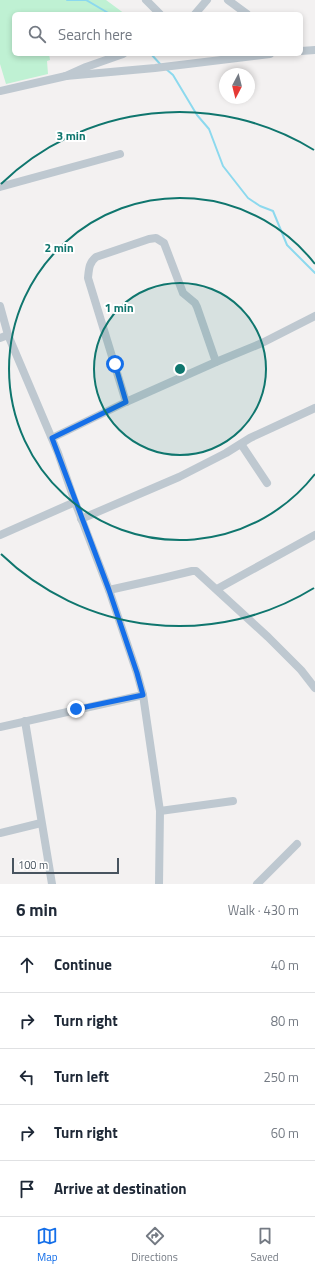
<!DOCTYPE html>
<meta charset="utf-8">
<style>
:root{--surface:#fff;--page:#f6f6f7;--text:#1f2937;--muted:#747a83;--line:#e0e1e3;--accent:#156fe9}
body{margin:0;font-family:"Titillium Web",sans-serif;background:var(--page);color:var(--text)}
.compass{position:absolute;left:219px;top:68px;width:36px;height:36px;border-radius:50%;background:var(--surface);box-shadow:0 2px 6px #0003;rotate:187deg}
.scale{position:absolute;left:12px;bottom:10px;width:107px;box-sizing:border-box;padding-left:4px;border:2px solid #48545f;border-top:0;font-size:11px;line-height:14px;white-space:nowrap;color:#48545f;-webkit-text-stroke:3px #fff;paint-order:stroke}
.stop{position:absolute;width:12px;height:12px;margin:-9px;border:3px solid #156fe9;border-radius:50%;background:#fff}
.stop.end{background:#156fe9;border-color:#fff;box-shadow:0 1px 4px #0008}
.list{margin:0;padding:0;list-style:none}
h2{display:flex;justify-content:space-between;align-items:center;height:52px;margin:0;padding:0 16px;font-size:17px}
h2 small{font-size:13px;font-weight:400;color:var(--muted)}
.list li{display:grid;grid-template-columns:26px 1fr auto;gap:12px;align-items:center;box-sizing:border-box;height:56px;padding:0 16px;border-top:1px solid var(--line)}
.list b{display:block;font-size:15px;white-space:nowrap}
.list em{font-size:13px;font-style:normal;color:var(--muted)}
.icon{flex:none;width:22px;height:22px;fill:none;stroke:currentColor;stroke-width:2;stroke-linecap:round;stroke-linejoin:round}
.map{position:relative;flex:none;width:315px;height:884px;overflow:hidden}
.search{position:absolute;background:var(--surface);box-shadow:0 2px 6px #0003;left:12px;right:12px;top:12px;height:44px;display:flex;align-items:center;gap:10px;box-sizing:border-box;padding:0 14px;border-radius:6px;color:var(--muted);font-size:15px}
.sheet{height:332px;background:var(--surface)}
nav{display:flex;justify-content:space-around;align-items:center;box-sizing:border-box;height:56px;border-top:1px solid var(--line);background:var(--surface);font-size:11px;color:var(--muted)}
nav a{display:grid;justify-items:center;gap:2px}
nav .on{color:var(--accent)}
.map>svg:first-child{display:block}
</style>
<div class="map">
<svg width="315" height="884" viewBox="0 0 315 884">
<rect width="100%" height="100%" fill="#f3f1f1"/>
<polygon fill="#bff1d3" points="0,0 106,0 125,14 14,14 14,54 49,54 50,60 47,61 48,74 6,84 0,64"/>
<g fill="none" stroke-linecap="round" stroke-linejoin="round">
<g stroke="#8cd9ee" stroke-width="2">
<polyline points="67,0 86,0 110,14"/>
<polyline points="151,54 161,65"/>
<polyline points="166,69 173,75 197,115 209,129 223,166 248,198 260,206 273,211 287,245 315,273"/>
</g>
<g stroke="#bec8d0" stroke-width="8">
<polyline points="146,0 160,14"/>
<polyline points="228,0 247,14"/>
<polyline points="195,14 207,0"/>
<polyline points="301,51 315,50"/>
<polyline points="66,76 155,68 270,54"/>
<polyline points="0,91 66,76 86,67 123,54"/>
<polyline points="0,187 120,154"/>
<polyline points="0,306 8,335 58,453 75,502 109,590 137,673 143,695 160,811 159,884"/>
<polyline points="0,338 8,335"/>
<path d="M126,402L88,278C89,268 89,263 96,257L149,239L156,238L164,243L183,293L195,303L197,307L216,362"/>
<polyline points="52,438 126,402 216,362 262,343 315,316"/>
<polyline points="241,444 267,483"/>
<polyline points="81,519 179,477 226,453 250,438 315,408"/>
<polyline points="0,535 75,502"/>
<polyline points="217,589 315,535"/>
<polyline points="109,590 163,578 192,571 196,571 268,637 301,670 315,688"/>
<polyline points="25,721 52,884"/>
<polyline points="0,727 143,695"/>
<polyline points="160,811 233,801"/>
<polyline points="0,833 41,823"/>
<polyline points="257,884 297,844"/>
</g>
</g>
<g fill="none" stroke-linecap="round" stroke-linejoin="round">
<polyline stroke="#156fe9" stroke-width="5" points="76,709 143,695 137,673 109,590 52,438 126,402 115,364"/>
</g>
<circle cx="180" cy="369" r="86" fill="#0f766e" fill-opacity=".12"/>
<g fill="none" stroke="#0f766e" stroke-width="2">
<circle cx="180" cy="369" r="86"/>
<path d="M315 474A171 171 0 1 1 315 264"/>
<path d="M314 588A257 257 0 0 1 1 554M1 184A257 257 0 0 1 314 150"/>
</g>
<circle cx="180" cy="369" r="6" fill="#0f766e" stroke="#fff" stroke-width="2"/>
<g font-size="12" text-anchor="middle" font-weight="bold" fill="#0f766e" stroke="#fff" stroke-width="4" stroke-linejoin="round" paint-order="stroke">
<text x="71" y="140">3 min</text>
<text x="59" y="252">2 min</text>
<text x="119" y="312">1 min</text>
</g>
</svg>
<svg class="compass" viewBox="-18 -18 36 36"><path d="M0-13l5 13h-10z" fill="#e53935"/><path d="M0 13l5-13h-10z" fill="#747a83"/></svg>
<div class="scale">100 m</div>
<div class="stop" style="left:115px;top:364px"></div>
<div class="stop end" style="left:76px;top:709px"></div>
<div class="search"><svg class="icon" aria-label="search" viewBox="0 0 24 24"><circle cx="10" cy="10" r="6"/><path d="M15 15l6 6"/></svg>Search here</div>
</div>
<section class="sheet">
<h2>6 min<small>Walk · 430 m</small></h2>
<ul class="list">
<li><svg class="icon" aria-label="ahead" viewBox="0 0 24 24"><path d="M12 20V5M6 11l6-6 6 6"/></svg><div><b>Continue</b></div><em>40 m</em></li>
<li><svg class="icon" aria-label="right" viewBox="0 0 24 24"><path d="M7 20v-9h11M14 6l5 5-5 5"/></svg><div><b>Turn right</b></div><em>80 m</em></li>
<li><svg class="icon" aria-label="left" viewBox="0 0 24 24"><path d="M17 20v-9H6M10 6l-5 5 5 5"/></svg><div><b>Turn left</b></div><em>250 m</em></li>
<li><svg class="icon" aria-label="right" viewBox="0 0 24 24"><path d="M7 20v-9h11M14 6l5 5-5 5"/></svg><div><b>Turn right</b></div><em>60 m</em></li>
<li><svg class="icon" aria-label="arrive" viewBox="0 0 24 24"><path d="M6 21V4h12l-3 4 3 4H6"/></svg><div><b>Arrive at destination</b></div></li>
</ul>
</section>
<nav>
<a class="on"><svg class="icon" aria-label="map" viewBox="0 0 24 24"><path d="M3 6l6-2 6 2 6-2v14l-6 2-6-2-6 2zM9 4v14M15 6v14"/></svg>Map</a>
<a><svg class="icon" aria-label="directions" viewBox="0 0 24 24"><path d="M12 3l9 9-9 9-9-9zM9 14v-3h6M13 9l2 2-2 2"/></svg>Directions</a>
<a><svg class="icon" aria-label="saved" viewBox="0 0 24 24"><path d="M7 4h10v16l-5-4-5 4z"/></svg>Saved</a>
</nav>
